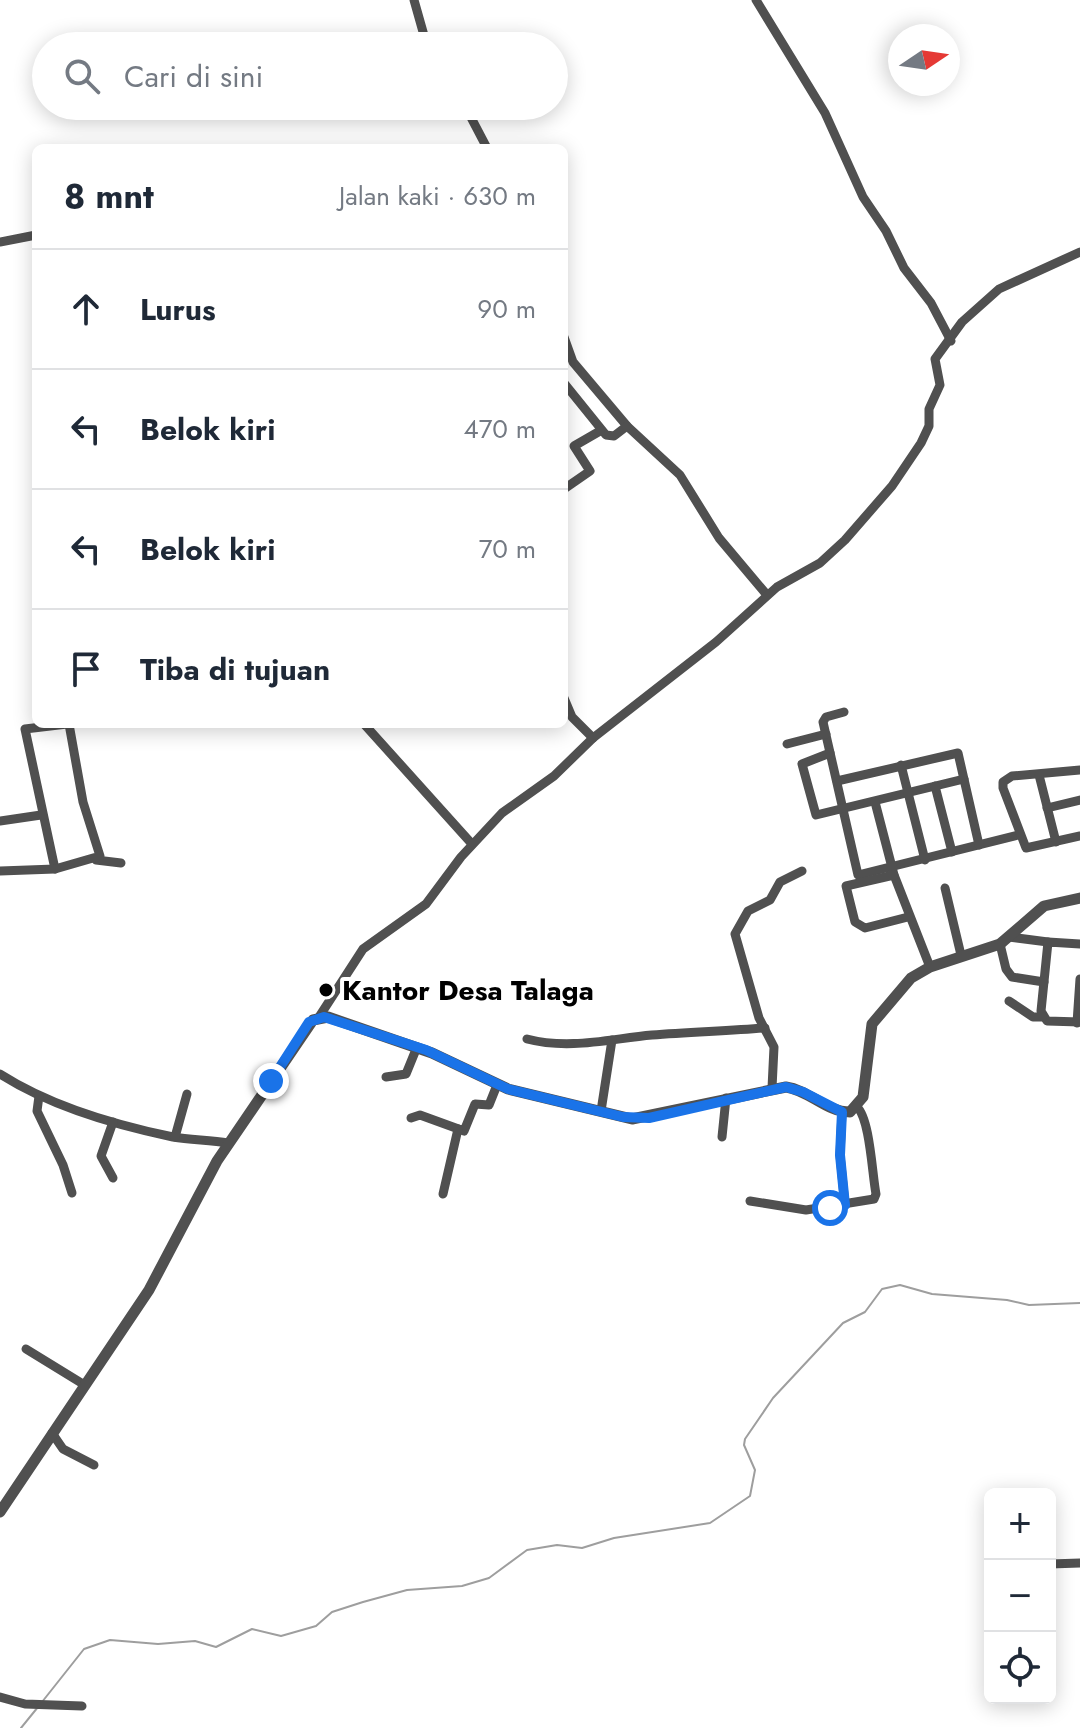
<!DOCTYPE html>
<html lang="id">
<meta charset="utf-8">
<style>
:root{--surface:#fff;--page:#f2f2f3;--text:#1f2937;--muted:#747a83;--line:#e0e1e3}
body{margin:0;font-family:Jost,sans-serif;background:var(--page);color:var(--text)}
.controls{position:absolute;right:24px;bottom:24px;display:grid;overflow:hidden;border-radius:12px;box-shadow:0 4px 20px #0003}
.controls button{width:72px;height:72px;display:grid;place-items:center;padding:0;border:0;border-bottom:2px solid var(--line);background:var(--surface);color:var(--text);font:40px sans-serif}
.compass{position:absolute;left:888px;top:24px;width:72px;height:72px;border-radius:50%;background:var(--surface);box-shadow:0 4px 20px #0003;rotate:77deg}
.stop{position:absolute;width:24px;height:24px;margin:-18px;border:6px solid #1a73e8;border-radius:50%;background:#fff}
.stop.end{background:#1a73e8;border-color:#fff;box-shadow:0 2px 8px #0008}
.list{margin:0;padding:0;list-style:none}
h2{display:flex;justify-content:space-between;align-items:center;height:104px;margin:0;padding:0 32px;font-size:34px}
h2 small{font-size:26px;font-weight:400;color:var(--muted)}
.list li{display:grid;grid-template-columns:52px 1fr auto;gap:24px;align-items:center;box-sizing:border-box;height:120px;padding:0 32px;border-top:2px solid var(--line)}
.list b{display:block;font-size:30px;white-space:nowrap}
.list em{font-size:26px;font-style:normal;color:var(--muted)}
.icon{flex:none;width:44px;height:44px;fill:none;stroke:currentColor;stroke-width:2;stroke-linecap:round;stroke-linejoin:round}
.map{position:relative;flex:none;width:1080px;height:1728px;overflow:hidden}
.search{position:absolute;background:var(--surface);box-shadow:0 4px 20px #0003;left:32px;top:32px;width:536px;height:88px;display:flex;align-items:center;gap:20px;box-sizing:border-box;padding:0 28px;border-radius:44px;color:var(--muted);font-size:30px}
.panel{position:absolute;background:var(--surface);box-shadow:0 4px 20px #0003;left:32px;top:144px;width:536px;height:584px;border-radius:12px}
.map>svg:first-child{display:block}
</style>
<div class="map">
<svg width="1080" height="1728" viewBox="0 0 1080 1728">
<rect width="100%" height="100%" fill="#fff"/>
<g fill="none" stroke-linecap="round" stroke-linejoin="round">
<g stroke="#9e9e9e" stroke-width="2">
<polyline points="42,1702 84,1649 110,1640 158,1644 195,1641 216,1647 252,1629 281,1636 316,1626 332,1612 363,1602 407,1590 462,1586 489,1578 527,1550 557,1545 582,1548 614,1538 710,1523 750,1496 755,1470 744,1445 745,1439 773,1398 843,1323 865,1312 882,1289 900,1285 932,1294 1007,1300 1029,1305 1080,1303"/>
<polyline points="21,1728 38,1707"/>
</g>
<g stroke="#505050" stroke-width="9">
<polyline points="414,0 427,46"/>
<polyline points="756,0 825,113 863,197 886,231 904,268 931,303 951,341"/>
<polyline points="465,106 487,148"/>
<polyline points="0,242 36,235"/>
<polyline points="564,337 573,362 627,426 680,475 719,538 767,595"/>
<polyline points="564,383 606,435 614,436 627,426"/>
<polyline points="564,489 590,471 574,446 600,431"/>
<polyline points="564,698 572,717 593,738"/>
<polyline points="844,712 826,717 823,722 858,875 1018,835"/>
<polyline points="364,724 472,844"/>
<polyline points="787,744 826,734"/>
<polyline points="830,753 802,764 816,815 964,779"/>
<polyline points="901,765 925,860"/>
<polyline points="1080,770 1012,776 1003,782 1003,788 1026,848 1080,836"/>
<polyline points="1039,775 1056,842"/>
<polyline points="837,781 958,753 979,845"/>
<polyline points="935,786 952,852"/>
<polyline points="875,802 894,875 930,967"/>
<polyline points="1047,808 1080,800"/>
<polyline points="0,821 41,815"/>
<polyline points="96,860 121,863"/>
<polyline points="55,869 25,729 67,724"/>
<polyline points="0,871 55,869 100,856 83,802 69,724"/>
<polyline points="894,875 846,886 855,922 865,928 908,917"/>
<polyline points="945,888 961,955"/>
<polyline points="1009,937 1048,942"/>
<polyline points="1000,944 1006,969 1012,977 1044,982"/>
<polyline points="1080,944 1048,942 1041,1011 1047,1021 1080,1022"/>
<polyline points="1009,1001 1033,1017 1042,1017"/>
<polyline points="319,1017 363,949 426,904 461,857 502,813 554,776 593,738 716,642 777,587 820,563 845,540 892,486 921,443 929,426 929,409 940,385 935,359 962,322 999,289 1080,252"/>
<polyline points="1077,1023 1080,979"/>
<path d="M527,1039C569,1050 609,1039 652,1035C689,1032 727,1031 765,1028"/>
<path d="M0,1074C50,1106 115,1125 173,1137C191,1140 210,1140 228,1143"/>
<polyline points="386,1077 406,1074 417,1047"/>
<polyline points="772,1088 774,1047 759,1018 735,934 748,911 770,900 780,882 802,871"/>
<polyline points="39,1096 37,1111 63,1165 72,1193"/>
<polyline points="601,1111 612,1040"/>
<polyline points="842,1112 840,1155 845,1205"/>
<polyline points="411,1118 420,1115 464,1131 475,1104 489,1105 497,1085"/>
<polyline points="113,1122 101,1156 113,1178"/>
<polyline points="175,1137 187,1094"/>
<polyline points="722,1137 726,1098"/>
<polyline points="443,1194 458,1129"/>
<path d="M750,1201L806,1210L874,1199L876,1194C872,1173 870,1119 857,1107"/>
<polyline points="26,1349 83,1384"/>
<polyline points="52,1433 63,1449 94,1465"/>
<polyline points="1050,1564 1080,1563"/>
<polyline points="0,1697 25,1704 82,1706"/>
</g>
<path stroke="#505050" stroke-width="11" d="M0,1512L149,1290L217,1161L313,1020L328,1017L432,1053L508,1089L632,1119L786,1087C809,1090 826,1112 850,1112L863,1097L872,1024L911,978L930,967L1000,944L1044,906L1080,898"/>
</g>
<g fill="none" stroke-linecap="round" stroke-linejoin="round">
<polyline stroke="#1a73e8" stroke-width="10" points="271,1081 309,1022 324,1017 426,1050 508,1089 623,1117 649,1118 786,1087 803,1092 842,1112 840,1155 845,1205 830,1208"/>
</g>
<circle fill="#000" stroke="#fff" stroke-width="3" cx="326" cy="990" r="8"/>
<g text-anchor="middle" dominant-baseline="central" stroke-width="8" stroke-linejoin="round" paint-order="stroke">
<g font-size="28" font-weight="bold" fill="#000" stroke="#fff" text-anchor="start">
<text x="342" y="990">Kantor Desa Talaga</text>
</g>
</g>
</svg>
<div class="controls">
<button>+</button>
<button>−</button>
<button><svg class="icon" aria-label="locate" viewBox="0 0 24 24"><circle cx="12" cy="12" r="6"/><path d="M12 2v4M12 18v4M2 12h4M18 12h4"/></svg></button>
</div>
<svg class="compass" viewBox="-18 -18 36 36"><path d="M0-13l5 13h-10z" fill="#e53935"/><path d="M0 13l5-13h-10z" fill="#747a83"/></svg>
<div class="stop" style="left:830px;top:1208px"></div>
<div class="stop end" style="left:271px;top:1081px"></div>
<div class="search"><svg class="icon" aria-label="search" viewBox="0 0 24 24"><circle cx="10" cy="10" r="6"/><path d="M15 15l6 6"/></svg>Cari di sini</div>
<section class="panel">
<h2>8 mnt<small>Jalan kaki · 630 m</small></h2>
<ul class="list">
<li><svg class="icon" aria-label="ahead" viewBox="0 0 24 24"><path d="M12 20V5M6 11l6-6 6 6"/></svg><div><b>Lurus</b></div><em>90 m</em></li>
<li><svg class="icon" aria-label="left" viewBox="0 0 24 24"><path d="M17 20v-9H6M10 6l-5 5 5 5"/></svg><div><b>Belok kiri</b></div><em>470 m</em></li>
<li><svg class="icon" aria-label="left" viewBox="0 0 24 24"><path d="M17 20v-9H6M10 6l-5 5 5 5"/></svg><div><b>Belok kiri</b></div><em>70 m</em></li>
<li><svg class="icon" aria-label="arrive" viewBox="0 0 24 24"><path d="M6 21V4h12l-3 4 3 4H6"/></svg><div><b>Tiba di tujuan</b></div></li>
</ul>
</section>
</div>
